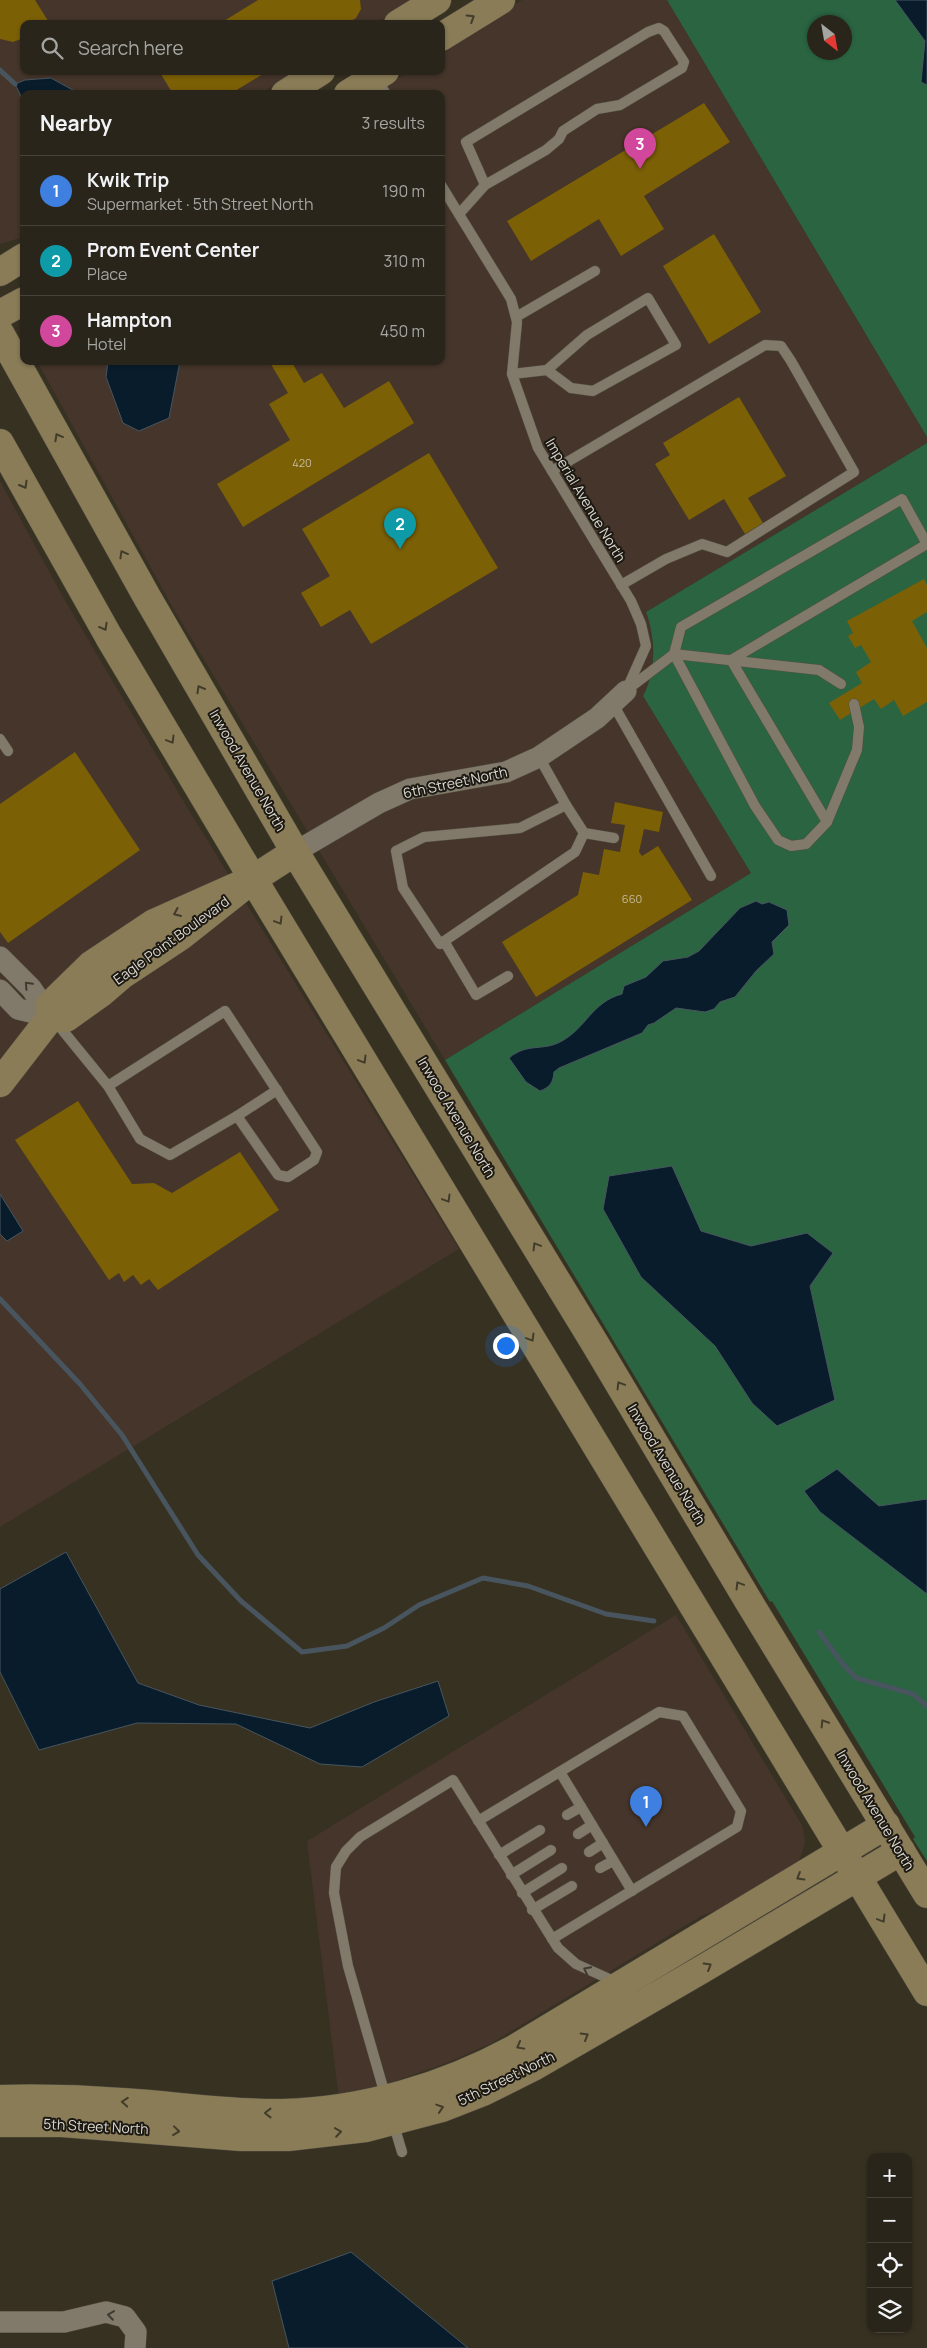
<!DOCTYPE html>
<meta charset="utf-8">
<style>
:root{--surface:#29251a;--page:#312d23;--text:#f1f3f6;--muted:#a5a5a2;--line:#454239;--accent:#95b2f1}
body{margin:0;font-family:Manrope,sans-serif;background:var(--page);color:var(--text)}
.controls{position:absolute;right:15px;bottom:15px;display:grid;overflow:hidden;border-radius:10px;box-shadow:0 1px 4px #0004}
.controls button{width:45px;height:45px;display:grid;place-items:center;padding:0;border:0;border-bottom:1px solid var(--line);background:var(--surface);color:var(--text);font:25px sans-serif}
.compass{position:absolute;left:807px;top:15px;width:45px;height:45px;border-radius:50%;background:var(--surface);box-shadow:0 1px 4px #0004;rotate:149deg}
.you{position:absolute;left:505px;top:1345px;width:18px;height:18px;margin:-12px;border:4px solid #fff;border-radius:50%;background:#1a73e8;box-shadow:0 0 0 8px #1a73e833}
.badge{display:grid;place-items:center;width:32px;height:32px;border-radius:50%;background:var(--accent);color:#fff;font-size:16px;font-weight:700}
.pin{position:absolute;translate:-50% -41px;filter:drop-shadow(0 1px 2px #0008)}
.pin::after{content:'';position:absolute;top:26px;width:18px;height:15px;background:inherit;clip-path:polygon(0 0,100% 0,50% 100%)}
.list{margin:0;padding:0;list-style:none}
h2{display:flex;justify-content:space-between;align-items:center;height:65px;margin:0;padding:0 20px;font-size:21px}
h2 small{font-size:16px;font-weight:400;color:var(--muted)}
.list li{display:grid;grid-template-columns:32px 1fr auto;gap:15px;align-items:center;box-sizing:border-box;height:70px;padding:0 20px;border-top:1px solid var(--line)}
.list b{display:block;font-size:19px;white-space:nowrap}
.list p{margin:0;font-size:16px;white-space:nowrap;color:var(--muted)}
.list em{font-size:16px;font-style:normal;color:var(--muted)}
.icon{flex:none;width:28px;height:28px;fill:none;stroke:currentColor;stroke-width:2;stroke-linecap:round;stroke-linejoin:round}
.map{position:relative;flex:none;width:927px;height:2348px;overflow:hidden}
.search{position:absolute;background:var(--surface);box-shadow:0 1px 4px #0004;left:20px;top:20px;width:425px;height:55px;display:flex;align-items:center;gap:12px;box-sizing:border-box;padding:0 18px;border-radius:10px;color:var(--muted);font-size:19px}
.panel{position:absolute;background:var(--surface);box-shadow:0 1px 4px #0004;left:20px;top:90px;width:425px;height:275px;border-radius:10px}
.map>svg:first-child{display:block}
</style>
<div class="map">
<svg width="927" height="2348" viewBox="0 0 927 2348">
<rect width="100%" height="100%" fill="#373122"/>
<g fill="#45352a">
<polygon points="0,0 414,0 375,24 24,24 24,71 297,71 260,94 24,94 24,237 0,244"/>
<polygon points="522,0 667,0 927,437 927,443 646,612 652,632 653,660 650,679 643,696 751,873 445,1060 173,608 37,361 441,361 441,94 378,94 407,71 441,71 441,49"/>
<polygon points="0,481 63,597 187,807 459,1249 0,1527"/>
<polygon points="676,1615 803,1827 805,1844 798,1864 741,1902 701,1916 492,2043 449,2062 354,2096 339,2099 307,1841"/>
</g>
<g fill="#2a6441" fill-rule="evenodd">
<path d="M667,0H927V437ZM814,22H844V52H814Z"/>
<path d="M927,443V1861L913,1839L915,1837L772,1601L770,1602L445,1060L751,873L643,696C656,671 656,639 646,612Z"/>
</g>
<g fill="#081c2c" stroke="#48555e">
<polygon points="895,0 927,0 927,85 921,82 925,41"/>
<polygon points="51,78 80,94 24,94 24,102 15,84 25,80"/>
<polygon points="108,361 180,361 169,418 139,431 123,423 106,377"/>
<path d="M756,901L762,904L769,902L787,910L789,925L772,942L774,954L756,971L735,997L720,1002L714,1009L705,1012L676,1008L654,1023L648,1025L642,1033L559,1068L554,1072C553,1083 550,1087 540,1091L526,1082L509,1058C528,1042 543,1052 562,1041C587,1027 592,1002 622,994L624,986L646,977L663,961L688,957L699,951L740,908Z"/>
<polygon points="672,1166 701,1231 751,1246 807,1233 833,1253 810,1286 835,1400 777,1426 752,1403 715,1346 641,1277 603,1209 609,1176"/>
<polygon points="0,1194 23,1231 7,1241 0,1234"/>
<polygon points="837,1469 879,1506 927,1499 927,1594 820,1512 804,1491"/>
<polygon points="66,1552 138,1683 199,1705 310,1728 374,1702 438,1681 449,1716 362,1767 320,1764 236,1724 137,1723 39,1750 0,1672 0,1589"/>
<polygon points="351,2252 468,2348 289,2348 272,2281"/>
</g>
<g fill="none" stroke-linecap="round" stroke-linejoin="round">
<g stroke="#48555e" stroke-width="5">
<polyline points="0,70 15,84"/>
<polyline points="0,1299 80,1384 122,1435 198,1555 241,1601 302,1652 347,1646 384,1628 419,1605 483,1578 528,1586 606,1614 654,1621"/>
<polyline points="819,1632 842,1663 856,1678 913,1694 927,1706"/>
</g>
</g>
<g fill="#7c6006">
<polygon points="0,0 35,0 50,24 24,24 24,42 21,39 13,42 0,39"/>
<polygon points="258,0 360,0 361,9 356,18 346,24 219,24"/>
<polygon points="159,71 268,71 230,94 173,94"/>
<polygon points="704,103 730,142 644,196 664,229 621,256 599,219 531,261 507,221"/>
<polygon points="714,234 761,312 709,344 663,266"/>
<polygon points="269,361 291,361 304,383 322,373 344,408 389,381 414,423 243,527 217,484 290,440 269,404 288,393"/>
<polygon points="739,397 786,476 748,498 763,523 745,534 724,499 689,520 655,464 670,455 663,443"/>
<polygon points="429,453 498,568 371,644 350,610 321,627 301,593 330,576 302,529"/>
<polygon points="924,579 927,585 927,612 912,621 927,648 927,702 903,716 894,700 881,709 874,699 840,720 829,703 862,683 856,672 871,662 861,645 855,648 848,636 853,633 847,621"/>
<polygon points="75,752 140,850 8,943 0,932 0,804"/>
<polygon points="615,802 663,812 659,832 644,829 639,852 642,856 658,846 692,900 536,997 502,942 578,895 583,872 599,875 604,849 620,852 625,825 611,823"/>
<polygon points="78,1101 132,1184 154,1183 172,1193 240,1152 279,1210 158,1290 149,1279 141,1285 133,1275 124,1282 119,1273 109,1280 15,1140"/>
</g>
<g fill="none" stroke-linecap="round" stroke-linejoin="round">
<g stroke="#544f42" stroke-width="11">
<g id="lane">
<polyline points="377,79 386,94"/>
<polyline points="441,185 511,299 517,322 512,374 538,448 631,601 641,624 646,646 626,691"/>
<polyline points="459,214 485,185 466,142 648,32 659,28 664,31 684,62 682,68 620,105 597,109 563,131 559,139 546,150 485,185"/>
<polyline points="516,317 595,271"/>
<polyline points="512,374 547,370 587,335 648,298 676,345 593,391 571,388 547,370"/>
<polyline points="552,471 765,345 781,346 791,361 854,472 727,552 702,544 666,559 621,585"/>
<polyline points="628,689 674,654 755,806 778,840 791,846 806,844 827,822 857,750 859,727 854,704"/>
<polyline points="613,704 711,876"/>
<polyline points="0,739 8,751"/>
<polyline points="539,757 566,805"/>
<polygon points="566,805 584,833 575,852 440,944 403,888 396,851 424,837 520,828"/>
<polyline points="827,822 731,660 927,544 902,499 681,627 674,654 819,670 841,684"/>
<polyline points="584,833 614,838"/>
<polyline points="444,941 476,995 508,976"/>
<polyline points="55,1021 108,1086 140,1139 170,1155 237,1116 278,1175 288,1177 314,1160 317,1152 225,1011 108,1086"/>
<polyline points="237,1116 277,1090"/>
<polyline points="560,1772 632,1891"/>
<polyline points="567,1815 581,1807"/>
<polyline points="478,1821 659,1712 683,1716 741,1811 737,1827 552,1939"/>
<polyline points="578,1834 592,1825"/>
<polyline points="589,1852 603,1843"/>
<polyline points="499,1855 540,1830"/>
<polyline points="600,1868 613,1861"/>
<polyline points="511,1875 551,1850"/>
<polyline points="522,1893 562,1868"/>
<polyline points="532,1910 572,1886"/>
<polyline points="386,2098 348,1966 334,1893 336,1867 346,1851 360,1837 453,1780 558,1948 576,1964 616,1982"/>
<polyline points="393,2122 402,2152"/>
</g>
</g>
<g stroke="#544f42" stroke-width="22">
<g id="street">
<polyline points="295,852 379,803 410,789 506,772 539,757 597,718 626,691"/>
<polyline points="0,957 31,988 51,1017"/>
<polyline points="0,990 18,1009 51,1017"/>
<polyline points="0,2322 64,2322 106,2312 125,2317 136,2332 135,2348"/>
</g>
</g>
<g stroke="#544f42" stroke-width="29">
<g id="secondary">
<polyline points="398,24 437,0"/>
<polyline points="441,37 501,0"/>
<polyline points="285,94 321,71"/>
<polyline points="348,94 385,71"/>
<polyline points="0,272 24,257"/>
<polyline points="0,314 24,301"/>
<polyline points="0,333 147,597 295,852 594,1342 749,1602 927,1894"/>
<polyline points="0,443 109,637 253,879 927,1992"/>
<polyline points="51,1017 66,1018 101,993 122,975 181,936 253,879 295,852"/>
<polyline points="0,1083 51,1017 50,1005 91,965 154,923 253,879"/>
<path d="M0,2099C40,2098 81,2099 121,2102C175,2105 229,2114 283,2113C363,2111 444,2087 514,2049L886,1825"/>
<polyline points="0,2123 62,2123 241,2137 288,2137 366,2128 442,2108 483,2092 535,2066 701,1970 901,1851"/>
</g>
</g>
<use href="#lane" stroke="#817a6a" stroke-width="10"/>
<use href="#street" stroke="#817a6a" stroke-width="21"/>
<use href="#secondary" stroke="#897c57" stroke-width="28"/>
</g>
<defs><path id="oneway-chevron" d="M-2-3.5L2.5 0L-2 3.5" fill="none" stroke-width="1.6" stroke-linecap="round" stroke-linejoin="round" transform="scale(1.25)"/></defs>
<g stroke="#423c2b">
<use href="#oneway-chevron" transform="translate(471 18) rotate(-32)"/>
<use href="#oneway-chevron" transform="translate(58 437) rotate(-119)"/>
<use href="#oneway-chevron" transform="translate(24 485) rotate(60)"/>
<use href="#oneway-chevron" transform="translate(123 554) rotate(-119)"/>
<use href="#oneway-chevron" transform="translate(104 627) rotate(61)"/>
<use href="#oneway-chevron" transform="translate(200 689) rotate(-120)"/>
<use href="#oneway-chevron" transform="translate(171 740) rotate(59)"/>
<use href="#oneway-chevron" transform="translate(177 913) rotate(156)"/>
<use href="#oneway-chevron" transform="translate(279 921) rotate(59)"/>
<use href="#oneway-chevron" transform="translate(363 1060) rotate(59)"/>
<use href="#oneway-chevron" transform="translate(447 1199) rotate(59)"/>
<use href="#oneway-chevron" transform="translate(536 1246) rotate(-121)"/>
<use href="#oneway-chevron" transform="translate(531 1338) rotate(59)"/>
<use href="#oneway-chevron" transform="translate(620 1385) rotate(-121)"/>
<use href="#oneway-chevron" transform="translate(739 1585) rotate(-121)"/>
<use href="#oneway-chevron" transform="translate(824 1723) rotate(-122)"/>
<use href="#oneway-chevron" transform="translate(800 1877) rotate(149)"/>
<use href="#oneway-chevron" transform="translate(882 1919) rotate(59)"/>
<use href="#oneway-chevron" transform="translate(708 1966) rotate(-31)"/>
<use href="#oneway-chevron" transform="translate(585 2036) rotate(-30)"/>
<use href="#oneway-chevron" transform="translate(520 2046) rotate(151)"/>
<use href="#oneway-chevron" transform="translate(125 2102) rotate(-176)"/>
<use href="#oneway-chevron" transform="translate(440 2108) rotate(-18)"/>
<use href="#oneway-chevron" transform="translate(268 2113) rotate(180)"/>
<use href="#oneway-chevron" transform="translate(176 2131) rotate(6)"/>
<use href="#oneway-chevron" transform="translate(338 2132) rotate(-8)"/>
</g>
<g stroke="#3f3b31">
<use href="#oneway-chevron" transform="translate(28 985) rotate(-133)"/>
<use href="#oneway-chevron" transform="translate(587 1970) rotate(-153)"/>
<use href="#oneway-chevron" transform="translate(111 2315) rotate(-172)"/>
</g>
<g text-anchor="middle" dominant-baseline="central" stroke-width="4" stroke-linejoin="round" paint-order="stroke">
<g font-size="11" fill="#c6bc9e">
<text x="302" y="462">420</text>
<text x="632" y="898">660</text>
</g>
<g font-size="14" fill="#dedad1" stroke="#1c1913">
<text transform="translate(586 500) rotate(59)">Imperial Avenue North</text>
<text transform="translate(248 770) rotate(60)">Inwood Avenue North</text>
<text transform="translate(455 782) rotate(-12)">6th Street North</text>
<text transform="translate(171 940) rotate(-36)">Eagle Point Boulevard</text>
<text transform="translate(457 1117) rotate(59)">Inwood Avenue North</text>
<text transform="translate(667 1464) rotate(59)">Inwood Avenue North</text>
<text transform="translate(876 1810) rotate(59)">Inwood Avenue North</text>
<text transform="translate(506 2078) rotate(-26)">5th Street North</text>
<text transform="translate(96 2126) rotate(3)">5th Street North</text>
</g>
</g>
</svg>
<div class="controls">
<button>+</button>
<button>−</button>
<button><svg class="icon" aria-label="locate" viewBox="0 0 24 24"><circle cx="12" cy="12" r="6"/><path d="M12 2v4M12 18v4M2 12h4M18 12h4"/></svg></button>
<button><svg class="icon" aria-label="layers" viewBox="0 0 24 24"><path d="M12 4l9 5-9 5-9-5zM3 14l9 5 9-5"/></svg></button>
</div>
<svg class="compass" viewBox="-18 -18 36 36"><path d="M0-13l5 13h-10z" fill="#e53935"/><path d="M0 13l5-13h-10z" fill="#a5a5a2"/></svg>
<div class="you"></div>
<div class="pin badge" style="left:646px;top:1827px;background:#3f7fe0">1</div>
<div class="pin badge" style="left:400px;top:549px;background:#0f9aa8">2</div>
<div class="pin badge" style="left:640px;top:169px;background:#d1479c">3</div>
<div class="search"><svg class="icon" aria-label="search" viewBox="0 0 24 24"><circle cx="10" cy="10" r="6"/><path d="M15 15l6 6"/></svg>Search here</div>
<section class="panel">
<h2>Nearby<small>3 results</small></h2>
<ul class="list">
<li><span class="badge" style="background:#3f7fe0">1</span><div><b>Kwik Trip</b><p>Supermarket · 5th Street North</p></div><em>190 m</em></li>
<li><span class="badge" style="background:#0f9aa8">2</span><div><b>Prom Event Center</b><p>Place</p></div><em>310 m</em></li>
<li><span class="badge" style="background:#d1479c">3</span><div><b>Hampton</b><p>Hotel</p></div><em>450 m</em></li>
</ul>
</section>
</div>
